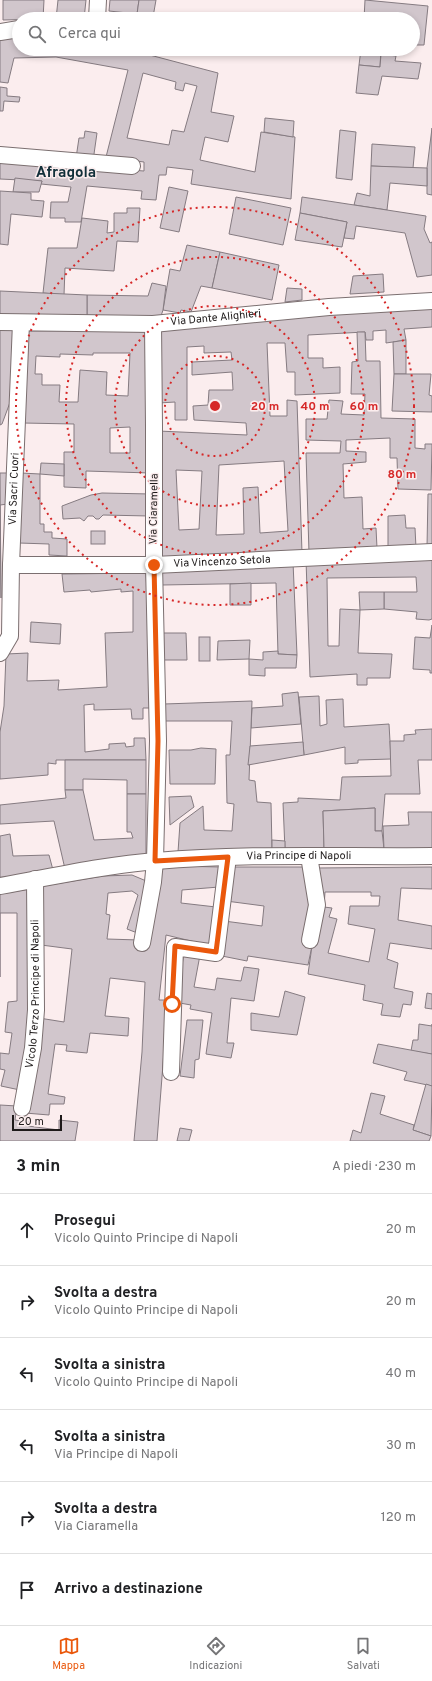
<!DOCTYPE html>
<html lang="it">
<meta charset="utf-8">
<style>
:root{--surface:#fff;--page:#f6f6f6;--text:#202124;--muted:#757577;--line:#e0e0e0;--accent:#ea580c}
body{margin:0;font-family:Overpass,sans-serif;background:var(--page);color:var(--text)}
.scale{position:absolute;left:12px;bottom:10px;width:50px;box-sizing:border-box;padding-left:4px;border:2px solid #1e1a1a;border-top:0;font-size:11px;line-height:14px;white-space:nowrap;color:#1e1a1a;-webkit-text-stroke:3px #fbedee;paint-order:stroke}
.stop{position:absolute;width:12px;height:12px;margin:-9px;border:3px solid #ea580c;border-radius:50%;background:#fff}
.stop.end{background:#ea580c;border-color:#fff;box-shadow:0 1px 4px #0008}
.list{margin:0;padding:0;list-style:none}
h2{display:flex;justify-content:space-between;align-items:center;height:52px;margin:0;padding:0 16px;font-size:17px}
h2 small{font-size:13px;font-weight:400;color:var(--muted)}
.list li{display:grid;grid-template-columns:26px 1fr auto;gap:12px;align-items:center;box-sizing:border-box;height:72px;padding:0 16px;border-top:1px solid var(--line)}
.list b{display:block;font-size:15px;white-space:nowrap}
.list p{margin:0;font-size:13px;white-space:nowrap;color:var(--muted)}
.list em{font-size:13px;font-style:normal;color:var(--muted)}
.icon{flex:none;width:22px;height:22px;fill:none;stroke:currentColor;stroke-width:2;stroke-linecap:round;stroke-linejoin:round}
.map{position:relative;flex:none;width:432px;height:1141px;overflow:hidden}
.search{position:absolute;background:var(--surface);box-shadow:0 2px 6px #0003;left:12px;right:12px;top:12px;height:44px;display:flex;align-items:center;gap:10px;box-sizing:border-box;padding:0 14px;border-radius:22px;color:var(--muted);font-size:15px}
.sheet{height:484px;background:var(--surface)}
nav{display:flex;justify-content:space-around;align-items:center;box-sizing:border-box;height:56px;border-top:1px solid var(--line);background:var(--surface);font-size:11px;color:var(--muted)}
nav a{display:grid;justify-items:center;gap:2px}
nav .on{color:var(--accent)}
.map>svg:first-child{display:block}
</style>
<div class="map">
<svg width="432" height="1141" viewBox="0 0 432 1141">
<rect width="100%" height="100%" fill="#fbedee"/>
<g fill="#d1c6cc" stroke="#857b81" fill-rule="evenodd">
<polygon points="3,0 44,0 43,19 3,20"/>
<polygon points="58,0 86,0 84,19 56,19"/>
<polygon points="110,0 139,0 137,14 109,11"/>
<polygon points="139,0 156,0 153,17 137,14"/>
<polygon points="365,0 428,6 424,45 413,45 413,19 364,19"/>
<path d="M19,36V49H127L218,73L211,112L234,116L228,142L205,137L200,160L255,172L261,132L295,137L291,199L191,184L193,170L167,167L166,175H159L156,200L141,199L142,191L87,186L81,222H65V218H50L51,202H68L71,187L41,184L42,181L0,179V158L22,162L144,171V162L106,157L128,70L56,57L14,58L8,83L0,82V39ZM143,73L176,82L175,89L183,91L185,83L197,86L184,132L172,130L169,145L127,138Z"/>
<polygon points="361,49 381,49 380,67 359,65"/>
<polygon points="381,54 396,56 395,61 421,63 418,79 382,76 378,95 356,93 359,65 380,67"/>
<polygon points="0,87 7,88 7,96 20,97 19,102 4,101 3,111 0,111"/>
<polygon points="265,118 294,121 293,137 264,132"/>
<polygon points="432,128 432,195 427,194 427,168"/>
<polygon points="340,130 356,132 352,180 336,178"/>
<polygon points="85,131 97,133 93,161 76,158 79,138 84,138"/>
<polygon points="372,144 415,147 413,168 371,166"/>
<polygon points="371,166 427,168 427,186 390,183 387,210 354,205 357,193 370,196"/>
<polygon points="15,178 42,181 39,192 13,192"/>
<polygon points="169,187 188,191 179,232 160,228"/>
<polygon points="0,191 31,193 31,200 44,201 42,217 11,214 8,245 0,244"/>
<polygon points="236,197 291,208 283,245 229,234"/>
<polygon points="302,197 426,216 424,229 430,243 432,242 432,275 417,277 405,233 356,226 354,239 344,238 347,222 300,213"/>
<polygon points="127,208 140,208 138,242 117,241 114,271 65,268 64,295 43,293 48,248 77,248 82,218 108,221 107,233 114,232 114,213 127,213"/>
<polygon points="300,213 347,222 342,247 295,240"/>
<polygon points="187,245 220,252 212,288 201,286 191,312 181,310 180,313 163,310 170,269 180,271"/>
<polygon points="220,252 279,265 272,300 212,288"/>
<polygon points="383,274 384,292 350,294 353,276"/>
<polygon points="152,283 166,286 163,310 160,319 87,319 87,295 148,296"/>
<polygon points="287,288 302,289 302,300 285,302"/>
<polygon points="0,291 87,295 87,319 0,317"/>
<path d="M432,306V327L404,329L406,340L386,343V330L373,331V340H366L365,332L308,335V358H323V368L340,367V393L295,395V372H287L285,343H267L270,416H287V400L297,401L302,553L161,560L158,431L247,435L246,423L194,420L193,406L208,405L209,390H233L232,372L192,375V362L232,360L231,352L204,353V346L187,347V420H175V402L159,403L157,329ZM284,461L288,531L260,533L258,487L243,488L244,534L216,535L219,465ZM176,470L202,471L199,529L179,530Z"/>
<polygon points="0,329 16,331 12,397 2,424 0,425"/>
<path d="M149,330L150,473L86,471V488L64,487V452H74V424L23,423L26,331ZM93,353H130L128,396L106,395L107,372L80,370L78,402H59L60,385H42V374H35L36,356L60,357V354L93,355ZM130,427V453H110V428Z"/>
<polygon points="357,332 365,332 366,361 380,361 381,418 415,419 415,448 425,449 425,444 432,444 431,490 398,489 397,458 390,458 390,438 346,440 346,451 366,452 366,462 343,464 344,498 362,497 363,529 376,528 377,548 309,553 306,453 340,453 341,441 306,440 306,419 327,419 329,400 343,401 341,414 364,415 365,394 351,394 352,362 358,361"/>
<polygon points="406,340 406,374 394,374 393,342"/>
<polygon points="394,374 431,374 429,395 432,396 432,412 392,411"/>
<polygon points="41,463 64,464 64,476 40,474"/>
<polygon points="0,473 7,473 8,504 0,505 1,598"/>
<polygon points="21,473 40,474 40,524 44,524 44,532 52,532 52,538 67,539 67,556 49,555 49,544 19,543"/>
<polygon points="102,493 151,494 149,516 103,515 99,519 96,519 93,516 88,516 84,521 80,518 63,519 62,506 91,495"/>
<polygon points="428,494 432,494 432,547 427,547"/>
<polygon points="405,515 406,528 415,528 416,548 388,548 388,516"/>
<rect x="91" y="531" width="14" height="13"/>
<polygon points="432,554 432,619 429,620 416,619 417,612 384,609 384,592 417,592 416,577 327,578 328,646 339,646 340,609 360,610 358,653 392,654 390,678 367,678 367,685 357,685 357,674 310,677 306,560"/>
<polygon points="293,562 297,655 278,654 276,583 162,585 161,568"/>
<polygon points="146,573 153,708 143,708 143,719 132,719 131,709 94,710 94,704 84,705 85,752 109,749 109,744 125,743 126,747 134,746 134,738 145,738 146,760 56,760 56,764 48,763 48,775 0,779 0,732 4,706 6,654 28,653 27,681 59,680 58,690 107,687 105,633 133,632 133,591 121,592 121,589 91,592 90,590 64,592 62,574"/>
<polygon points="251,583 251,605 230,605 230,584"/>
<polygon points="359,592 384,592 384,609 360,610"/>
<polygon points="31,622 61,624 60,644 30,642"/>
<polygon points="432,625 432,673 430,673 430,670 413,669 415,637 430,638"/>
<polygon points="162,633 186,633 187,660 162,660"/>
<rect x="199" y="637" width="11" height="24"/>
<polygon points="250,640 249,659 217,660 218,641"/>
<polygon points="278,651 278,654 297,655 296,668 265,668 265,676 249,675 249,659 263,660 263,652"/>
<polygon points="298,692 301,724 251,728 252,708 283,706 282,694"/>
<polygon points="319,696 320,726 327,724 326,700 343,699 344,727 389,724 391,759 358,760 358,763 345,764 345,747 304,755 299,697"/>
<polygon points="252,701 249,780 255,781 257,802 271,803 272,849 178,852 180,823 203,806 204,830 232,831 234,804 227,803 226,755 230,755 232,721 165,721 164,704"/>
<polygon points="432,729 432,760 418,760 420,794 385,794 382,831 375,831 375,808 323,811 324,848 285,850 283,803 298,802 298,798 340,800 342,777 391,776 390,741 404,741 404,735 416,734 415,730"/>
<polygon points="303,742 304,755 248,765 250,746"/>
<polygon points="201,748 216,749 215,784 170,784 169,750 191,750"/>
<polygon points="65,760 146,760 146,794 127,794 127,780 83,779 83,790 65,790"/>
<polygon points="65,790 83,790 94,840 133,838 131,832 127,832 127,794 146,794 146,856 65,869 54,821 0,824 0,805 66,798"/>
<polygon points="191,796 194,807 170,825 169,797"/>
<polygon points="375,808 375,831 382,831 384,849 324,848 323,811"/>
<polygon points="408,812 432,812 432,850 384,849 383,826 409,825"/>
<polygon points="10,834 13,856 49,855 53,870 0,879 0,836"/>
<polygon points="272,840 285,841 285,850 272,849"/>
<polygon points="175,866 220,867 219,887 182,890 181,903 216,907 212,946 166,935 159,1000 168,1000 157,1141 134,1141 142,1052 145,982 110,978 105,1016 129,1018 128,1036 90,1033 87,1053 66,1051 67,1045 55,1044 48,1094 65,1097 64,1104 50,1104 49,1115 25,1113 39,1018 64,1022 72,949 41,945 43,886 103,876 132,875 151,883 140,934 127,929 138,895 132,891 108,893 106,914 110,915 107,939 139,940 157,869"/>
<polygon points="230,867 305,867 313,907 303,945 312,946 308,965 248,956 247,961 217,955 224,921 262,926 264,906 226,901"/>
<path d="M432,867V889L401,888L398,920L432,926V949L390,943L387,959L398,963L394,988L413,992L411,1005L403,1004L400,1017L381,1015L383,1004L363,1000L365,985L308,974L312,946L316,868ZM325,892H371V896H380L379,906H350L348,924L375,929L369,962L328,953L337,919L329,917L332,908L324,907Z"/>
<polygon points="29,889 32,1009 20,1090 1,1086 5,1070 0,1069 0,1053 9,1054 12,1033 5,1032 8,1002 17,1001 17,913 0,913 0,977 0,894"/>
<polygon points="184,953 200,955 194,987 215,990 217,978 241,981 244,967 259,969 254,1001 231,998 227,1043 234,1043 231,1058 206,1054 212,1013 190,1009 191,1005 174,1002 178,989"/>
<polygon points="285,991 305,997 297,1035 251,1030 251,1013 279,1017"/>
<polygon points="427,993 432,994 432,1009 425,1008"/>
<polygon points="187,1020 203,1020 199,1059 195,1060 194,1078 180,1076"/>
<polygon points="419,1024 432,1026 432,1024 432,1054 411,1051 413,1040 418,1040"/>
<polygon points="378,1044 432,1054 432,1086 404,1080 407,1072 373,1063"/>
<polygon points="426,1084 432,1086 431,1136 413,1130"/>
<polygon points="371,1093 385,1096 380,1114 414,1125 413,1130 431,1136 429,1141 350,1141 353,1130 361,1133"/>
<polygon points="0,1105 17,1106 15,1120 29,1122 28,1126 59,1130 59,1120 78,1122 75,1141 0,1141"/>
<polygon points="180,1128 192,1130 189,1141 177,1141"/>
</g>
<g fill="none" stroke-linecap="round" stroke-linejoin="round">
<g stroke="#7b6f70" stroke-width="18">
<g id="minor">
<polyline points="97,19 98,0"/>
<polyline points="0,32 19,29"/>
<polyline points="0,155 132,166"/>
<path id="s1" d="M0,322L153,324L329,307L432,301"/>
<path id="s2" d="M11,565H154L432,552"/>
<path id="s3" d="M0,653L10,636L11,565L21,323"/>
<polyline points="309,856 317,905 310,940"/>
<path id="s4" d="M0,886C52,877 104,865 156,861C247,853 340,857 432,856"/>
<polyline points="142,943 153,882 155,861 158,741 154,565 154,426 153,324"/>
<polyline points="171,1072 175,947 216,953 228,857"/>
<path id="s5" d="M22,1108L33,1048L36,1010L35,879"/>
</g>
</g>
<use href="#minor" stroke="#fff" stroke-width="16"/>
</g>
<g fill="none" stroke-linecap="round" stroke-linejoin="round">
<polyline stroke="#ea580c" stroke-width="5" points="154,565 158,741 155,861 228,857 216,952 175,946 172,1004"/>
</g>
<g fill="none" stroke="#d62828" stroke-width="2" stroke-dasharray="2 4">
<circle cx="215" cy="406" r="50"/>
<circle cx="215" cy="406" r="100"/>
<circle cx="215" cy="406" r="149"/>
<circle cx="215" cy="406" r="199"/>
</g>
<g text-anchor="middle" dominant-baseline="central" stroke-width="3" stroke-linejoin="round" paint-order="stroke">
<g font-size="11" fill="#1e1a1a" stroke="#fbedee">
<text stroke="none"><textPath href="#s1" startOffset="216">Via Dante Alighieri</textPath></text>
<text stroke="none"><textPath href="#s3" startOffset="167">Via Sacri Cuori</textPath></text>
<text transform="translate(154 509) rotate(-89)">Via Ciaramella</text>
<text stroke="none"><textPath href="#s2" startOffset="211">Via Vincenzo Setola</textPath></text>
<text stroke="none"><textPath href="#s4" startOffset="301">Via Principe di Napoli</textPath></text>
<text stroke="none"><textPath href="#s5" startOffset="115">Vicolo Terzo Principe di Napoli</textPath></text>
</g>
<g font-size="15" font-weight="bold" fill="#112f39" stroke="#fbedee">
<text x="66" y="173">Afragola</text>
</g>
</g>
<circle cx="215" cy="406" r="6" fill="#d62828" stroke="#fbedee" stroke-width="2"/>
<g font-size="12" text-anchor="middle" font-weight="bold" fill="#d62828" stroke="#fbedee" stroke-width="3" stroke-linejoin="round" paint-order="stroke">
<text x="265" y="410">20 m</text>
<text x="315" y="410">40 m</text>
<text x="364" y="410">60 m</text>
<text x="402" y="478">80 m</text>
</g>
</svg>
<div class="scale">20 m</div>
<div class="stop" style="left:172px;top:1004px"></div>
<div class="stop end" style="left:154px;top:565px"></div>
<div class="search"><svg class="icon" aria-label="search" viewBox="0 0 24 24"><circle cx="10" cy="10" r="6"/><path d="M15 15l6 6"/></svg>Cerca qui</div>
</div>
<section class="sheet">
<h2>3 min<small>A piedi · 230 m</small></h2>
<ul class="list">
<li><svg class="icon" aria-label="ahead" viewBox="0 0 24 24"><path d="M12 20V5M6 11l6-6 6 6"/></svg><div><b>Prosegui</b><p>Vicolo Quinto Principe di Napoli</p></div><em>20 m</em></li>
<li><svg class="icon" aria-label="right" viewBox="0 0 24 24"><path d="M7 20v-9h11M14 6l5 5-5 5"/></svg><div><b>Svolta a destra</b><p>Vicolo Quinto Principe di Napoli</p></div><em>20 m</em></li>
<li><svg class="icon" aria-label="left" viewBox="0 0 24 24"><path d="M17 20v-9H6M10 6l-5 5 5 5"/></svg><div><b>Svolta a sinistra</b><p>Vicolo Quinto Principe di Napoli</p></div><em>40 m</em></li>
<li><svg class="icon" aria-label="left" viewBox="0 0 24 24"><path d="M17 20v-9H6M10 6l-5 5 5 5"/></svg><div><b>Svolta a sinistra</b><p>Via Principe di Napoli</p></div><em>30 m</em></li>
<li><svg class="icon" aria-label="right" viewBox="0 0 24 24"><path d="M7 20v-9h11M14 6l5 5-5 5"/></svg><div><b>Svolta a destra</b><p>Via Ciaramella</p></div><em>120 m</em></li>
<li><svg class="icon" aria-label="arrive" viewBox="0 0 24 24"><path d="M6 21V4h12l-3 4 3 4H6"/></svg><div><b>Arrivo a destinazione</b></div></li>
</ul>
</section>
<nav>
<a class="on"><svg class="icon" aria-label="map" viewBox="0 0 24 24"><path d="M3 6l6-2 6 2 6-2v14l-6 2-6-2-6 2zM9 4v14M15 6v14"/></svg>Mappa</a>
<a><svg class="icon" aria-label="directions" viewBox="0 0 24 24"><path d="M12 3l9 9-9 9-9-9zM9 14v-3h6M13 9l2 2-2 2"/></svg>Indicazioni</a>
<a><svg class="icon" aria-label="saved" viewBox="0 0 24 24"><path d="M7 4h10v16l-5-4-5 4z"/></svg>Salvati</a>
</nav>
